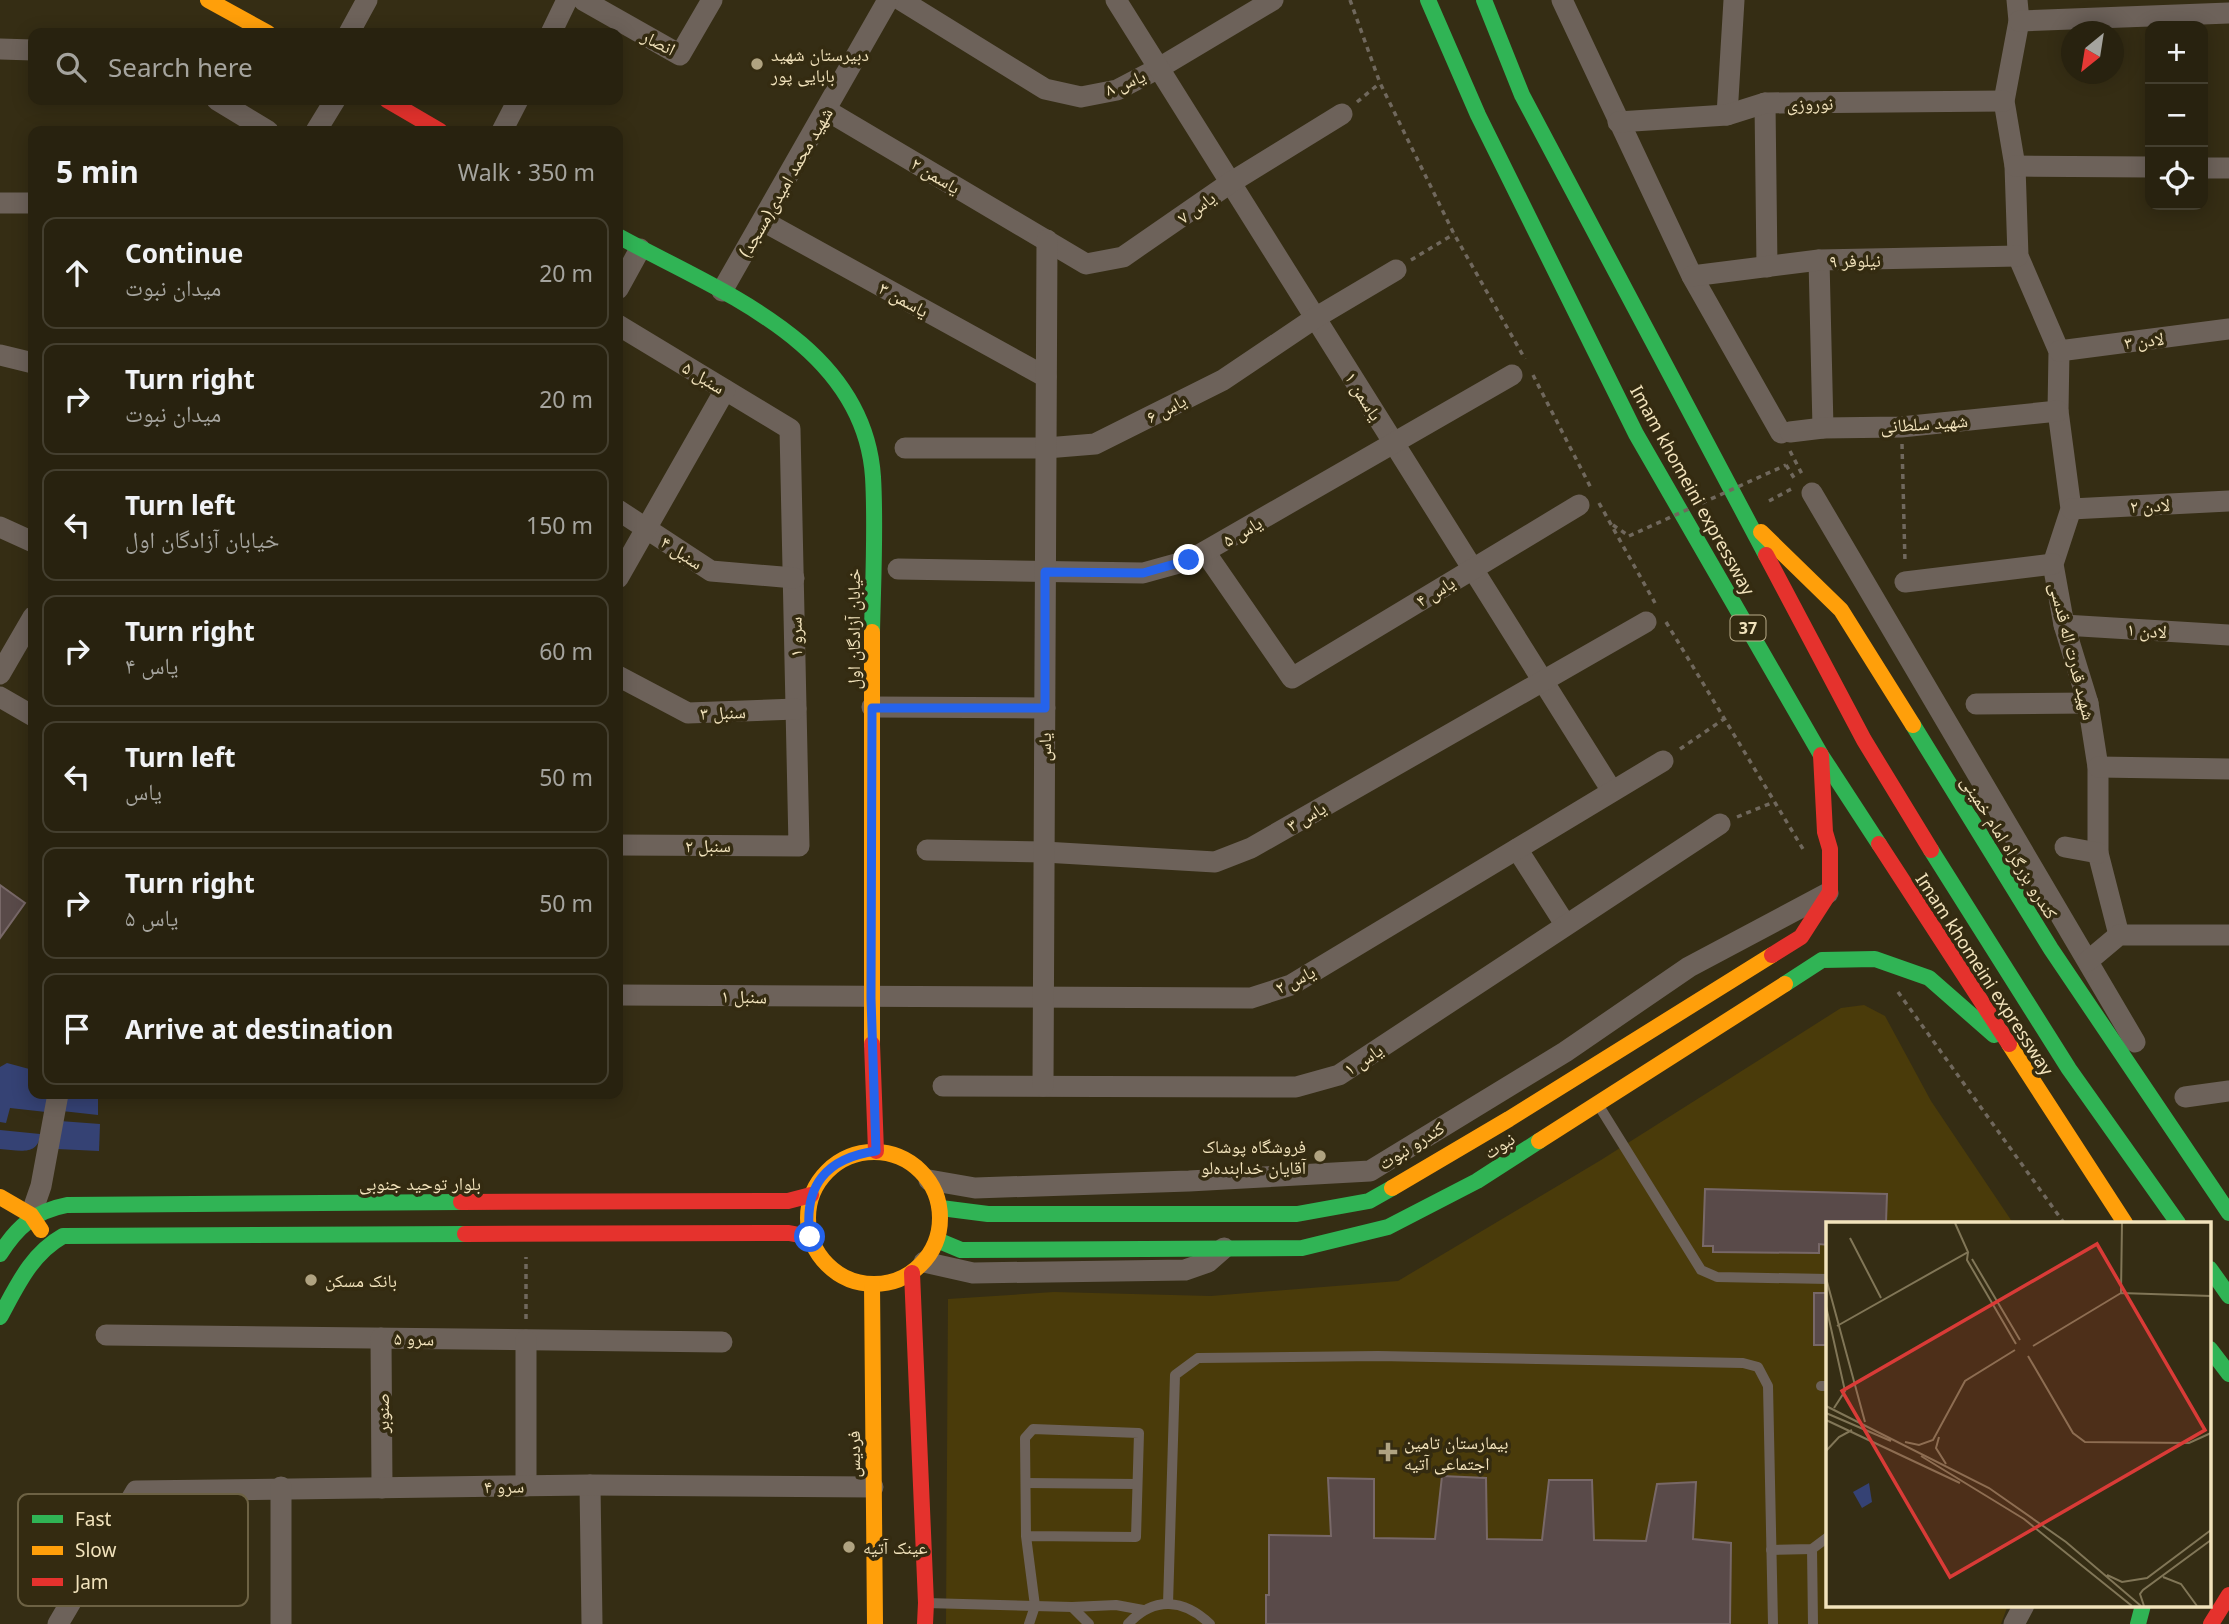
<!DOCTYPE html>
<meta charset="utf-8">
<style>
:root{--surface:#28220f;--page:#302a18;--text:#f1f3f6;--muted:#a5a49e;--line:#443f2f}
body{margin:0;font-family:"Noto Sans","Noto Naskh Arabic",sans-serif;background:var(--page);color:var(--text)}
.controls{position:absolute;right:21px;top:21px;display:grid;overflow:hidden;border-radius:14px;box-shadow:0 4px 18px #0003}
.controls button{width:63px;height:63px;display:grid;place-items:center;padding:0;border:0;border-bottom:2px solid var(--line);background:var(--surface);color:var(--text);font:35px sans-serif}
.compass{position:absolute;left:2061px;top:21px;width:63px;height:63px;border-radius:50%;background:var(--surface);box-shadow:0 4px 18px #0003;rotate:210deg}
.stop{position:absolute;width:21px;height:21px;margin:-16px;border:5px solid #2563eb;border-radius:50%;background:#fff}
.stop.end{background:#2563eb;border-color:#fff;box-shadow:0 2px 7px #0008}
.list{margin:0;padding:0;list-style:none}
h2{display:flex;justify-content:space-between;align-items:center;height:91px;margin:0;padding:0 28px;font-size:30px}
h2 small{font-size:23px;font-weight:400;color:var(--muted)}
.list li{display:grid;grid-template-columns:46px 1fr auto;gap:21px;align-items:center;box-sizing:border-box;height:112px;margin:0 14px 14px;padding:0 14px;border:2px solid var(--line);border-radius:14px}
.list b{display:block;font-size:26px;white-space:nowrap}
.list p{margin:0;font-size:23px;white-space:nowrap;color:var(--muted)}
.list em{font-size:23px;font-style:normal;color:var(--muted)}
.icon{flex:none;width:38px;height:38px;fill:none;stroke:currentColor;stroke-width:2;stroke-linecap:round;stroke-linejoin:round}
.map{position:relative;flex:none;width:2229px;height:1624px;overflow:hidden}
.search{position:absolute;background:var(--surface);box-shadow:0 4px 18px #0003;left:28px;top:28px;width:595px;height:77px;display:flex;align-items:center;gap:18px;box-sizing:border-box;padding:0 24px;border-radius:14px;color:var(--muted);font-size:26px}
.panel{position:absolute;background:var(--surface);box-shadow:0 4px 18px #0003;left:28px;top:126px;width:595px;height:973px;border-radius:14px}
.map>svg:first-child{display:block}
</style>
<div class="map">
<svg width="2229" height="1624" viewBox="0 0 2229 1624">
<rect width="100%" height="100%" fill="#352d14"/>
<polygon fill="#4a3b0a" points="1864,1005 1885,1016 1931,1101 2013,1223 1828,1223 1828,1605 2008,1605 2001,1624 946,1624 948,1299 1054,1292 1211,1296 1398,1281 1601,1160 1841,1008"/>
<g fill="#354274">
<polygon points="7,1063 33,1070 33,1094 49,1094 46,1112 10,1108 6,1123 0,1122 0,1067"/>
<polygon points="65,1094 98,1094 98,1115 62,1111"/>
<polygon points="60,1121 100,1124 99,1151 57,1149"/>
<path d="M0,1130L40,1134C39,1157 17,1150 0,1149Z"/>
</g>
<g fill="#594a49" stroke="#786868" stroke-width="2">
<polygon points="0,885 25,903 0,938"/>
<polygon points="1705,1189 1887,1194 1886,1223 1828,1223 1828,1245 1819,1244 1819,1253 1713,1252 1713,1246 1703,1246"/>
<rect x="1814" y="1293" width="14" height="52"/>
<polygon points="1442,1476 1486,1478 1487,1539 1542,1540 1549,1480 1592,1480 1594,1540 1646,1541 1657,1484 1696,1482 1693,1539 1731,1543 1730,1624 1266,1624 1266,1595 1269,1595 1269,1535 1331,1536 1328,1478 1374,1479 1374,1538 1435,1539"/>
</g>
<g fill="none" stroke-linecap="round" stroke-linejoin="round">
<g stroke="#70685d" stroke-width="3.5" stroke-dasharray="5 5" stroke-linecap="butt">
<polyline points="1350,0 1380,83 1454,234 1525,359"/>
<polyline points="1357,102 1380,83"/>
<polyline points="1411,260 1454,234"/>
<polyline points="1533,375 1592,490"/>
<polyline points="1902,444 1905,563"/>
<polyline points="1790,451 1803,476"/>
<polyline points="1786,465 1796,481"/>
<polyline points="1769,501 1793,488"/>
<polyline points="1599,503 1655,603"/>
<polyline points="1613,525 1629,536"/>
<polyline points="1666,622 1803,849"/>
<polyline points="1680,749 1724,719"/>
<polyline points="1737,817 1774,802"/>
<polyline points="1898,992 2064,1223"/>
<polyline points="526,1319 526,1257"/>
</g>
<g stroke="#6d625a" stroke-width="10">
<polyline points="1599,1106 1701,1270 1717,1277 1828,1279"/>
<polyline points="1821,1386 1828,1386"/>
<polyline points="1026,1483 1137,1484"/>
<polyline points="1026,1536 1136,1537 1139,1433 1033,1429 1025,1438 1026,1536 1035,1606 1029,1624"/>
<polyline points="1812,1549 1813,1624"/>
<polyline points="1771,1550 1812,1549 1828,1537"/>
<polyline points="926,1603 1072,1607 1116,1605 1143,1610"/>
<polyline points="1168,1604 1175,1375 1198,1358 1378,1356 1743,1363 1758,1367 1768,1386 1773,1624"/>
<polyline points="1072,1607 1089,1624"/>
<path d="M1128,1624C1154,1596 1184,1599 1210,1624"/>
</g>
<g stroke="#6d625a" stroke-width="21">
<polyline points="583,0 680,55 712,0"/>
<polyline points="901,0 1045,89 1081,97 1117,90 1159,68 1273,0"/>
<polyline points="1116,0 1612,791"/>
<polyline points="1562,0 1692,276 1781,433"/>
<polyline points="2017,0 2019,21 2004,101 2015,166 2018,256 2059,351 2058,411 2071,509 2053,564 2064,625 2088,703 2098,767 2098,853 2119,935"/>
<polyline points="2019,21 2229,13"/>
<polyline points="349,33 367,0"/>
<polyline points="551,33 567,0"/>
<polyline points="0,49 33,50"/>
<polyline points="217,100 268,131"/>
<polyline points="1765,103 1767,267"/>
<polyline points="826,110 1086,264 1123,257 1230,183 1342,114"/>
<polyline points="1727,115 1734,0"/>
<polyline points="1618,122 1727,115 1765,103 2004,101"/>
<polyline points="316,131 335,100"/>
<polyline points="502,131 518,100"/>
<polyline points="2015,166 2150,167"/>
<polyline points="2203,168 2229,168"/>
<polyline points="0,203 33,203"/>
<polyline points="763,221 1046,377"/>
<polyline points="1819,260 1823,428"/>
<polyline points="1692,276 1819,260 2018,256"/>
<polyline points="618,289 640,249"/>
<polyline points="722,291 888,0"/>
<polyline points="618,325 790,429 799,846 618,845"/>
<polyline points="2059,351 2229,329"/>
<polyline points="0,355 33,363"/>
<polyline points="1790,432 1823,428 1901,427 2058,411"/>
<polyline points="905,448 1046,448 1095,444 1223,380 1315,318 1396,270"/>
<polyline points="1812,493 2135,1042"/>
<polyline points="2071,509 2229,501"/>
<polyline points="618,510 711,571 794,578"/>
<polyline points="0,527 33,542"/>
<polyline points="1205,552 1292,678 1579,505"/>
<polyline points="898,569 1143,573 1190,560 1512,375"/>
<polyline points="618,578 725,390"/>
<polyline points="1905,582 2053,564"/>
<polyline points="2064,625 2229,635"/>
<polyline points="0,674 33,617"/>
<polyline points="618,676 688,713 796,709"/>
<polyline points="0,697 33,716"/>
<polyline points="1976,704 2088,703"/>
<polyline points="872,707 1045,708"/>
<polyline points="2098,767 2229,769"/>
<polyline points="2065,847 2098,853"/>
<polyline points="1517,849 1565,924"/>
<polyline points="927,850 1044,852 1215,862 1251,848 1646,622"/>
<polyline points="2088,961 2119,935 2229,935"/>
<polyline points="618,995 1251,998 1291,985 1663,761"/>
<polyline points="943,1086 1296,1087 1339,1075 1720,824"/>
<polyline points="1043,1086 1047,240"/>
<polyline points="2185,1097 2229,1091"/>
<polyline points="929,1180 975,1188 1189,1181 1370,1171 1565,1052 1689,967 1828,893"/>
<polyline points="31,1215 41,1186 58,1094"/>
<polyline points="924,1262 973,1273 1185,1270 1208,1262 1224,1248"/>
<polyline points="106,1335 722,1342"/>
<polyline points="381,1338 382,1488"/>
<polyline points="526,1340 526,1486"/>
<polyline points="590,1485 592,1624"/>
<polyline points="58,1624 136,1491 590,1485 873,1487"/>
<polyline points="281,1624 281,1487"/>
<polyline points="2014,1624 2024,1605"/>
</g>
<g stroke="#30b455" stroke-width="16">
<polyline points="1428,0 1478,115 1636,434 1821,755 1879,844"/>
<polyline points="1484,0 1522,95 1766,555"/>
<path d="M618,236C718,291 864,343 873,477C876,528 873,581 872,632"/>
<polyline points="1913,725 2051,949 2229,1213"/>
<polyline points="1931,850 2069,1069 2178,1223"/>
<polyline points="1785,984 1822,960 1875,959 1929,978 1994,1035"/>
<polyline points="941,1208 988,1214 1297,1214 1369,1201 1392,1188"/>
<polyline points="937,1240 961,1250 1302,1248 1388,1227 1477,1181 1539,1141"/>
<path d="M0,1254C17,1227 35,1211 67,1205L461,1202"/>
<polyline points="2210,1269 2229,1296"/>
<path d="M0,1317C17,1286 31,1254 63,1236L465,1234"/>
<polyline points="2210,1349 2229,1374"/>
<polyline points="2138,1624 2143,1605"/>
</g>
<g stroke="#ff9f0a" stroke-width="16">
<polyline points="208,0 268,33"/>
<polyline points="1761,532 1841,610 1913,725"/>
<polyline points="872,632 872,1044"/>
<polyline points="2009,1044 2125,1223"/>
<polyline points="1539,1141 1785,984"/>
<circle cx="874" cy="1218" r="66"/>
<polyline points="1392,1188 1509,1119 1772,955"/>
<polyline points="0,1197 31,1215 41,1230"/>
<polyline points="872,1284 875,1624"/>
</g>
<g stroke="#e5322d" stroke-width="16">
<polyline points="387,100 440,131"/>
<polyline points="1766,555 1864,740 1931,850"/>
<polyline points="1879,844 2009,1044"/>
<polyline points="1772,955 1801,937 1830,892 1830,849 1825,832 1821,755"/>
<polyline points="872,1044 876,1151"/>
<polyline points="461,1202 788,1201 811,1195"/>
<polyline points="465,1234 789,1233 810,1237"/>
<polyline points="912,1273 926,1603 925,1624"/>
<polyline points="2211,1624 2229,1595"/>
</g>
<polyline stroke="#70685d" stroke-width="3.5" stroke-dasharray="5 5" stroke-linecap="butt" points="1629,536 1786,465"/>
</g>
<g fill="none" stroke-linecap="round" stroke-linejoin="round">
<path stroke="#2563eb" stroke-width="9" d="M810,1237C803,1186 826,1158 876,1151L871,998L872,708H1045V572L1143,573L1189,560"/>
</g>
<g fill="#b0a381" stroke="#342b11" stroke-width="2.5">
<circle cx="757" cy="64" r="7"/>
<circle cx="1320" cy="1156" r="7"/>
<circle cx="311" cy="1280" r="7"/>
<path d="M1384.5 1441.5h7v7h7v7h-7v7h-7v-7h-7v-7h7z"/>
<circle cx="849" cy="1547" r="7"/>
</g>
<g text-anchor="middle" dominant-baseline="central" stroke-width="7" stroke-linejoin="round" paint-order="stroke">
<rect fill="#342b11" stroke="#b9ac89" stroke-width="2" x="1730.5" y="615.5" width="35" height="25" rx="5"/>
<g font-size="16" font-weight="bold" fill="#f2e3bc">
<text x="1748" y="628">37</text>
</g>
<g font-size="18" fill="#f2e3bc" stroke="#342b11">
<text transform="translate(659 42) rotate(27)">انصار</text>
<text transform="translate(1125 82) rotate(-22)">یاس ۸</text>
<text transform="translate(1810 103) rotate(-1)">نوروزی</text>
<text transform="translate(936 175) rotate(31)">یاسمن ۲</text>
<text transform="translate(785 182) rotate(-60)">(مسجد)شهید محمد امیدی</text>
<text transform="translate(1196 207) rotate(-35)">یاس ۷</text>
<text transform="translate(1855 260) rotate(-1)">نیلوفر ۹</text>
<text transform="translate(904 299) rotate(29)">یاسمن ۳</text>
<text transform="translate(2144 340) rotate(-7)">لادن ۳</text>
<text transform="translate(704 377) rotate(31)">سنبل ۵</text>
<text transform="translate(1364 396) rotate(58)">یاسمن ۱</text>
<text transform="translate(1166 408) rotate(-27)">یاس ۶</text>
<text transform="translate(1924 423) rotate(-4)">شهید سلطانی</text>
<text transform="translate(1693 490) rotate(61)">Imam khomeini expressway</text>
<text transform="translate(2150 505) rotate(-3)">لادن ۲</text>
<text transform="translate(1242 531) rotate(-30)">یاس ۵</text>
<text transform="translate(682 552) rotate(33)">سنبل ۴</text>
<text transform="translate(1435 591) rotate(-31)">یاس ۴</text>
<text transform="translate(853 629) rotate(-90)">خیابان آزادگان اول</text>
<text transform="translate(2147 630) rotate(4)">لادن ۱</text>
<text transform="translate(795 637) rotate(-91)">سرو ۱</text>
<text transform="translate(2073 651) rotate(76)">شهید قدرت اله قدسی</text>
<text transform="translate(723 712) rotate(-2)">سنبل ۳</text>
<text transform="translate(1044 747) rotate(-90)">یاس</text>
<text transform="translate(1306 816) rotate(-30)">یاس ۳</text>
<text x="708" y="845">سنبل ۲</text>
<text transform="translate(2010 847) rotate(58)">کندرو بزرگراه امام خمینی</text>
<text transform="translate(1985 974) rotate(57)">Imam khomeini expressway</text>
<text transform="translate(1295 979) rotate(-26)">یاس ۲</text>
<text transform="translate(744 996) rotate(1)">سنبل ۱</text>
<text transform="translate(1363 1059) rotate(-33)">یاس ۱</text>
<text transform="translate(1411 1145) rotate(-32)">کندرو نبوت</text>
<text transform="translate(1499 1145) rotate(-33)">نبوت</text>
<text x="420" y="1183">بلوار توحید جنوبی</text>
<text transform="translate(414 1338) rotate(1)">سرو ۵</text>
<text transform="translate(382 1413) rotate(-90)">صنوبر</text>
<text transform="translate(853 1454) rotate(-90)">فردیس</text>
<text transform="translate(504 1486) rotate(-1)">سرو ۴</text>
</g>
<g font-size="18" fill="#f2e3bc" stroke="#342b11" text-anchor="start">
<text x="771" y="54">دبیرستان شهید<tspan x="771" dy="21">بابایی پور</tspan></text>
<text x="1306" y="1146" text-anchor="end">فروشگاه پوشاک<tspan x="1306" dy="21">آقایان خدابنده‌لو</tspan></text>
<text x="325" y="1280">بانک مسکن</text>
<text x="1404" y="1442">بیمارستان تامین<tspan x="1404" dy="21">اجتماعی آتیه</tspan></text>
<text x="863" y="1547">عینک آتیه</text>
</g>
</g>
<g transform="translate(1826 1222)">
<rect width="385" height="385" fill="#352d14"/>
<path d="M43,261L46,280L36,286L27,270Z" fill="#354274"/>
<path fill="none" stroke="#817657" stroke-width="2" d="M24,16L55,76M142,30L141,38L190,122M146,37L194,118M0,56L39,200M295,71L385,74M295,71L296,1M0,84L19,169L8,186M11,104L142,30L129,1M207,124L295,71M202,134L247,211L259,220L363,221L385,211M0,184L163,266L240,320L315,384M0,191L65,219M0,198L134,261M113,215L110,226L120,242M79,220L93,223L107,218L139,159L189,128M0,229L13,215L26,208M95,234L198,297L306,384M281,353L296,360L321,356L385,308M337,355L355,362L371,384M318,384L314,372L317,368L385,318"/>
<path fill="#d93b37" fill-opacity="0.15" stroke="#d93b37" stroke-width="3.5" d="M271,22L379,208L124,355L16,169Z"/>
<rect width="385" height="385" fill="none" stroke="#f2e3bc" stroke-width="3.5"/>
</g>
<rect x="18" y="1494" width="230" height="112" rx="10" fill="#342b11" stroke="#6d6244" stroke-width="2"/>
<rect x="32" y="1515" width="31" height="8" fill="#30b455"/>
<rect x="32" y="1546" width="31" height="9" fill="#ff9f0a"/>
<rect x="32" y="1578" width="31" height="8" fill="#e5322d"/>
<g font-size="19" fill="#f2e3bc">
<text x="75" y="1526">Fast</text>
<text x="75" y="1557">Slow</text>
<text x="75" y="1589">Jam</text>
</g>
</svg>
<div class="controls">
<button>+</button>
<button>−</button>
<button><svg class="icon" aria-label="locate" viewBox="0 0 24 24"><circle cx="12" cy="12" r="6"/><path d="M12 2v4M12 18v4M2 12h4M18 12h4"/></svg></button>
</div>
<svg class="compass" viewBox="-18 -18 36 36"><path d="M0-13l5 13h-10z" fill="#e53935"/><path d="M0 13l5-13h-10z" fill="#a5a49e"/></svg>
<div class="stop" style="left:810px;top:1237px"></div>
<div class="stop end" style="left:1189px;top:560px"></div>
<div class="search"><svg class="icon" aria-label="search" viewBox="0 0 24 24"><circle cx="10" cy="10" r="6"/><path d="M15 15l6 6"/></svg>Search here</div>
<section class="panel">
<h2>5 min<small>Walk · 350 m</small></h2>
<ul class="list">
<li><svg class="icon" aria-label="ahead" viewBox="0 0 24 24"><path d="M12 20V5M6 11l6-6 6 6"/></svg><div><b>Continue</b><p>میدان نبوت</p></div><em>20 m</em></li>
<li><svg class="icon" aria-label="right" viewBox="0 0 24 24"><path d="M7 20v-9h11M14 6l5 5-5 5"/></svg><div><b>Turn right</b><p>میدان نبوت</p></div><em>20 m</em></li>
<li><svg class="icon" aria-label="left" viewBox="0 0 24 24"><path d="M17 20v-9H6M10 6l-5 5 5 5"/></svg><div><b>Turn left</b><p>خیابان آزادگان اول</p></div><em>150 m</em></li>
<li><svg class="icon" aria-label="right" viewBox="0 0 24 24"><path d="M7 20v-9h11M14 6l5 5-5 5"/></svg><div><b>Turn right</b><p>یاس ۴</p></div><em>60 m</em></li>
<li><svg class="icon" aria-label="left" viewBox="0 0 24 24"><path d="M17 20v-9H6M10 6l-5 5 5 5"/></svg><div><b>Turn left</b><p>یاس</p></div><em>50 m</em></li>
<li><svg class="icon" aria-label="right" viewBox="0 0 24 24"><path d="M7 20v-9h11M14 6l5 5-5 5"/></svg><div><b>Turn right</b><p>یاس ۵</p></div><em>50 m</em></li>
<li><svg class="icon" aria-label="arrive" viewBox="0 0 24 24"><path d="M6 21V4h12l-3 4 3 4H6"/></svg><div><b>Arrive at destination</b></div></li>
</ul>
</section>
</div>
